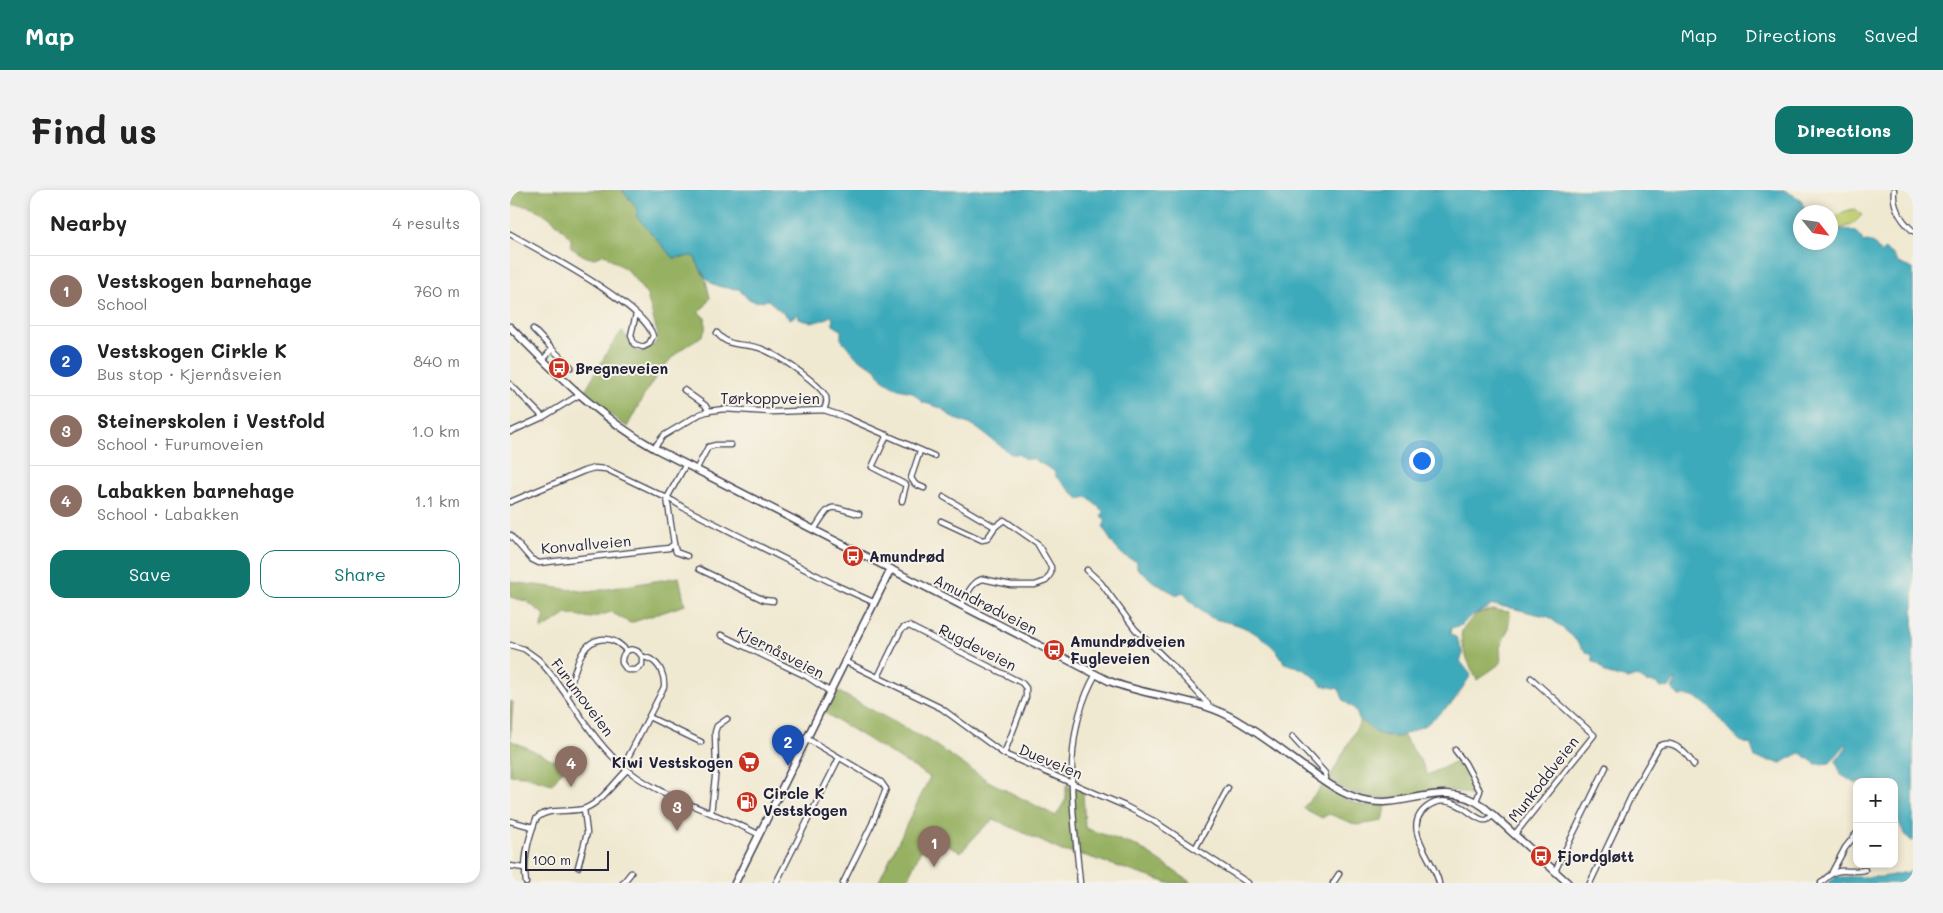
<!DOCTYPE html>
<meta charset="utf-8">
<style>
:root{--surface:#fff;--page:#f2f2f2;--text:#222;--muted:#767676;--line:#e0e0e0;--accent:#0f766e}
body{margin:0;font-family:Mali,sans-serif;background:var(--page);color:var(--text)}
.controls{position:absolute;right:15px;bottom:15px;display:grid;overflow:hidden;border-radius:10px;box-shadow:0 2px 8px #0003}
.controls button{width:45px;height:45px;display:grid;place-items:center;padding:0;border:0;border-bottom:1px solid var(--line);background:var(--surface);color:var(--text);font:25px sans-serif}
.compass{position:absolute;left:1283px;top:15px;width:45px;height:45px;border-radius:50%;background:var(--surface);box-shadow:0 2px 8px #0003;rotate:120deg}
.scale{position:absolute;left:15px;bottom:12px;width:84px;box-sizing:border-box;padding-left:5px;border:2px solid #22223b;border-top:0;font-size:14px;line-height:18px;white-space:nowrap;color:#22223b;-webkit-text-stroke:4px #f7f3e8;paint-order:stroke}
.you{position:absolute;left:911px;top:270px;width:18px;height:18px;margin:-12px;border:4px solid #fff;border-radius:50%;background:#1a73e8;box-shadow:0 0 0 8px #1a73e833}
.badge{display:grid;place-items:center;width:32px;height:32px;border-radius:50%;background:var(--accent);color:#fff;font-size:16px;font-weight:700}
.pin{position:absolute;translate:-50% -41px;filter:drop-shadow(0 1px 2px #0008)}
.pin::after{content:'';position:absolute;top:26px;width:18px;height:15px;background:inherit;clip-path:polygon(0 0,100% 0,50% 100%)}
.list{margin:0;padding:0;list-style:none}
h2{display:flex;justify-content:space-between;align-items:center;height:65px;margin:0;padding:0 20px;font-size:21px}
h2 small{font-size:16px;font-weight:400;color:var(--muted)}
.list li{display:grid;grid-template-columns:32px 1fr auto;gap:15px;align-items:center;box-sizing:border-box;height:70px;padding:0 20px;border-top:1px solid var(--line)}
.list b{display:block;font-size:19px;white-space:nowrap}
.list p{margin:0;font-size:16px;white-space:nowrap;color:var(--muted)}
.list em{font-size:16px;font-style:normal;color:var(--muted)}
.actions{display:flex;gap:10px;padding:15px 20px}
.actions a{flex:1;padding:11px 0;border:1px solid var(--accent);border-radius:15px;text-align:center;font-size:18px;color:var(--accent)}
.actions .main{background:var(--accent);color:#fff}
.map{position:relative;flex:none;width:1403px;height:693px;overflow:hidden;border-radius:15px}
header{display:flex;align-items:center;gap:30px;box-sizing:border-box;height:70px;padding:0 25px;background:var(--accent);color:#fff}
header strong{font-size:24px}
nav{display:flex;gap:28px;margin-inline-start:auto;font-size:18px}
.intro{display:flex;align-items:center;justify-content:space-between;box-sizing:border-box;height:120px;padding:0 30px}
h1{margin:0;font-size:35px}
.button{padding:12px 22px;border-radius:15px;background:var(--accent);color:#fff;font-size:18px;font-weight:700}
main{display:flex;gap:30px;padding:0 30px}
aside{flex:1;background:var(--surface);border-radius:15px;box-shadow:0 2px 8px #0003}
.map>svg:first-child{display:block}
</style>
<header>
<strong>Map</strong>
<nav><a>Map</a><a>Directions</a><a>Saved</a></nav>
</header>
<div class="intro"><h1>Find us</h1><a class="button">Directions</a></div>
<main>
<aside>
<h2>Nearby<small>4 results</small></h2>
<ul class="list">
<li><span class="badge" style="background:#8d6e63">1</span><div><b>Vestskogen barnehage</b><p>School</p></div><em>760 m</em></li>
<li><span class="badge" style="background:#1a4fb4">2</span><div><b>Vestskogen Cirkle K</b><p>Bus stop · Kjernåsveien</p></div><em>840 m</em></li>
<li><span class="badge" style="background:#8d6e63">3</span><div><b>Steinerskolen i Vestfold</b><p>School · Furumoveien</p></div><em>1.0 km</em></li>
<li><span class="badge" style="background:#8d6e63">4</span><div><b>Labakken barnehage</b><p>School · Labakken</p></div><em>1.1 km</em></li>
</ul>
<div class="actions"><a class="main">Save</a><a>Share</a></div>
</aside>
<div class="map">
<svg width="1403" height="693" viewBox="0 0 1403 693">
<rect width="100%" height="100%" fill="#f7f3e8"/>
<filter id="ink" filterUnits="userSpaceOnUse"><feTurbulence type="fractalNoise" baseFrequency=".02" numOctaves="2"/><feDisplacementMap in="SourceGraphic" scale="10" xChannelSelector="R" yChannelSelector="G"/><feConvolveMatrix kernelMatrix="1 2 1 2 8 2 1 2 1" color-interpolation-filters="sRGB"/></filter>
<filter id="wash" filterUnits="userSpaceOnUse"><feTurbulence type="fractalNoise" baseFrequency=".0096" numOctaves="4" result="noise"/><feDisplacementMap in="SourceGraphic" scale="20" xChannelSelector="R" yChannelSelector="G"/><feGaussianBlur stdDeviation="1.12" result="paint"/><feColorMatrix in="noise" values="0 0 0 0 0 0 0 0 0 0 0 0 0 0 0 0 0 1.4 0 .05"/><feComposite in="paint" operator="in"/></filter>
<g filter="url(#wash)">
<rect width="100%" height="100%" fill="#f0e9d1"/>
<path fill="#bfce70" stroke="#707856" d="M1344,19L1352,25L1342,35L1322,41L1321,44C1320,26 1328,23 1344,19Z"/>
<g fill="#97b162" stroke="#5c6a4e">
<path d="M0,0H112L126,17L163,68L184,66L196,91L200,108L195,116L188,122L195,128C197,146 192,146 179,154C173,158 166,163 161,169C141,189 130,213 117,237L73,204L99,159L112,141L129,163L145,154L148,146L137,105L118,81L94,64C79,73 74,65 61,58V49C44,29 28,14 0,15Z"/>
<polygon points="169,387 175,415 120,433 101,422 81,428 57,424 31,440 35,425 16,411 0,407 0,390 2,392 79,402"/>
<path d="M985,420L1000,422L998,440L990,457L991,473L967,490C962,480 946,449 953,439C954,436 957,435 958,433C965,423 973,421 985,420Z"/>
<polygon points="327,501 419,551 478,591 546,626 556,609 556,595 573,602 575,638 629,657 682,693 658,693 573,665 552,661 484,629 472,639 451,662 429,650 417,662 411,660 397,690 402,693 368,693 420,587 315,523"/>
<polygon points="0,511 3,512 0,550 48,572 59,570 60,576 52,581 42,594 14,586 0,585"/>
<path d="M851,530C862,539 878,553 893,545L912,573L917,585L948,571L966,602L965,608C938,594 921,601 893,607C876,610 855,608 839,602C832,599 825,594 819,589Z"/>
<polygon points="813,595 836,610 851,615 876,616 873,631 847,635 819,624 812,628 793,618"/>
</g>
<g fill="#3caabb" stroke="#2f667b">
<path d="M112,0H1274L1290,9L1297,22H1290V52L1312,53L1308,61L1311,62L1317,53L1320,52L1323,42C1335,36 1349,40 1353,52C1362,48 1367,58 1371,63L1374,59L1383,65L1388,73L1403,79V652C1385,639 1384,612 1384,592H1347V594L1331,585L1326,571L1337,556L1336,554L1320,573L1306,574L1290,563L1271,573L1245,568L1241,555C1236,553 1230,552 1227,548C1209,532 1197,503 1169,506L1162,499L1166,490H1164L1160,497L1151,498L1146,493L1136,492L1127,486L1117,489L1095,483L1089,474L1083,472L1082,465L1076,462L1062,446L1039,427L1001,418L983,415L958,428L952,435L941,438L940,444L947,448L953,464L950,471L961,485L943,512L917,534L889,547L868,544L849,529L845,519L834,511L829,499L811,495C805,483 787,476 774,473C769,459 749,444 735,438C724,432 709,432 698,426C689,420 679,411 673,402L667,405L645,393L627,378V371C610,368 601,352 593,337L596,330L591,326L594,322L577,307L569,309L546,287L544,281L523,269H515L508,264H501L464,236L443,228L431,218L412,212L402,202L388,199L372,189L366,179L347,168L331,149V140L323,135L322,125C313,132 300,134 289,129L288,124L280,129L258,110C244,114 237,110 229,99C197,97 197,92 184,66L163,68L127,27L126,16Z"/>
<polygon points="1403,681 1403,693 1318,693 1324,687 1372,687"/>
</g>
</g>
<g filter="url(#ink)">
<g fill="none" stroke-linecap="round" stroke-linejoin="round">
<g stroke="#414052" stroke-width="7">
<g id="street">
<path d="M1384,0C1382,16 1391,30 1403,41"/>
<path d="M0,44C30,61 135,115 143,146L139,154L133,157L124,154L121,145L126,124"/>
<polyline points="23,139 42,159 33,170"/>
<path d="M207,143C220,159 234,152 252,159C268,165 306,191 315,205C318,210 316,215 314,220"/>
<polyline points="42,159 61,177"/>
<polyline points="0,194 33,227"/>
<polyline points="174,200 195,215 199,221"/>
<polyline points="0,242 33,227 69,205"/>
<polyline points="377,245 362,277 396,295 392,311"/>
<polyline points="144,258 153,246 190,224 199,221 214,219 262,222 314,220 335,227 424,266"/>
<polyline points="410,261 401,288 405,294 414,298"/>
<polyline points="186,280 198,257 206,255 221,255"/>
<polyline points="434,307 485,337"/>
<polyline points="0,312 74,281 84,278 96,279 163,311 174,318 330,397 363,412"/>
<path d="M431,331L472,350L477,349L485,337L494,330L527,353L541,377V383L536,391L525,395H501L473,389C461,392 457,405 451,416"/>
<path d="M304,340C322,311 318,316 349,324"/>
<polyline points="0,345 21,369 29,373 159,358 164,354 157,308 176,274"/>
<polyline points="164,354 166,362 177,366"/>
<polyline points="189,379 254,410 263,411"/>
<polyline points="577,380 591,393 625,439 663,476 698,514 699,518"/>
<polyline points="211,445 296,486 319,501"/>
<path d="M0,455L14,459L28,469C58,501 76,542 107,571C146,608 202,620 248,644"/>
<polyline points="334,471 431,518 494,564 615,616 642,630 738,693"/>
<polyline points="368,487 390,442 393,438 399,436 512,493 516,498 516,507 494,564"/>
<path d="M57,506C65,487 67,450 94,449C104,449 110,454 117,461"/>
<polyline points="139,527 191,552"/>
<polyline points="782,547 815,583 816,588 814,591"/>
<polyline points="296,548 371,592 376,599 362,634 333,693"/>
<polyline points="945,560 955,573 970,601 966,611"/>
<path d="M113,577L154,497C155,486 150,474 140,469C138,468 135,468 132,466C130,465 129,462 127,461C117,456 111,465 112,473L117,480H126L132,475V466"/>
<polyline points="201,623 206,579 205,542 207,536 217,529"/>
<polyline points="0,631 23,637"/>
<polyline points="1005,644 1084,545 1021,488"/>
<polyline points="686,657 718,598"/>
<polyline points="0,676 14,678"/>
<polyline points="68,677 77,643 74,619"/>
<polyline points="1045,681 1096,577"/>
<polyline points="1322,682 1335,658 1346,644"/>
<path d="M16,693C13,672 18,649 26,629C38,616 61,624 76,618C92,611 105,592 117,580"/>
<polyline points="113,693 121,683"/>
<polyline points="266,693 329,568"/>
<path d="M570,693C564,624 549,548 586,484"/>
<polyline points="823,693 829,684"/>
<path d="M929,693C925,669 889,638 917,617C925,611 934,610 943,613C955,616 961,626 973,630H977L984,625"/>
<path d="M1080,693L1126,596L1149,556C1163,548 1177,564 1184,575"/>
<path d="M1311,693C1329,674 1333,684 1355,680"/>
</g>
</g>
<g stroke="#414052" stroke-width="9">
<g id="secondary">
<path d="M0,137C45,182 88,227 144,258L599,491C638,507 682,507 719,526C747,541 772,561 797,579C814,591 830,603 850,609C894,622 931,586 974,617L1058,693"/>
<polyline points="225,693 381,379"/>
</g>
</g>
<use href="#street" stroke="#fff" stroke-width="4.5"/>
<use href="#secondary" stroke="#fff" stroke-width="6"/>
</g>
</g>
<defs>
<g id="bus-disc" transform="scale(1.125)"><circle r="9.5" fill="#c8321e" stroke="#f7f3e8"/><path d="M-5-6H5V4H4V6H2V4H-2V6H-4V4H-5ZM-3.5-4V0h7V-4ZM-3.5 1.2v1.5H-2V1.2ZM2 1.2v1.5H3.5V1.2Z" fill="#fff"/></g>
<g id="supermarket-disc" transform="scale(1.125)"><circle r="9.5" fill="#c8321e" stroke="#f7f3e8"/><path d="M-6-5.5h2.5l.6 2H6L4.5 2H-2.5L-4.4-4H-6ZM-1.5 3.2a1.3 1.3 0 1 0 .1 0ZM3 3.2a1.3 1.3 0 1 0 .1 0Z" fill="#fff"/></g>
<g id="fuel-disc" transform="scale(1.125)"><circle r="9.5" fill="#c8321e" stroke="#f7f3e8"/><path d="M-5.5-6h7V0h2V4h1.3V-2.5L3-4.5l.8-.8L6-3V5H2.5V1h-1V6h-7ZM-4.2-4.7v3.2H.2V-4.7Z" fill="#fff"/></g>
</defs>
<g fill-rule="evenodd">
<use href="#bus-disc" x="49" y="178"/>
<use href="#bus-disc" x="343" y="366"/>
<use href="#bus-disc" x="544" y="460"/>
<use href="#supermarket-disc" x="239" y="572"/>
<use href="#fuel-disc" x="237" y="612"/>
<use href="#bus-disc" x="1031" y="666"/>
</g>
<g text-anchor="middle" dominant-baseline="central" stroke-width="4" stroke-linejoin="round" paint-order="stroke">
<g font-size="15" font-weight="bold" fill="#22223b" stroke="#f7f3e8" text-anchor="start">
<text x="65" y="178">Bregneveien</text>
<text x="359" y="366">Amundrød</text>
<text x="560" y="451">Amundrødveien<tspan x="560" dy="17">Fugleveien</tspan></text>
<text x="223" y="572" text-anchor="end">Kiwi Vestskogen</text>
<text x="253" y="603">Circle K<tspan x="253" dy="17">Vestskogen</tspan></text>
<text x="1047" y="666">Fjordgløtt</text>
</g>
<g font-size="15" fill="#22223b" stroke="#f7f3e8">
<text x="260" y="208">Tørkoppveien</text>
<text transform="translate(76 354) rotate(-5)">Konvallveien</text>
<text transform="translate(476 414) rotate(27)">Amundrødveien</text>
<text transform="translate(468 457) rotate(27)">Rugdeveien</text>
<text transform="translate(271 462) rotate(27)">Kjernåsveien</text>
<text transform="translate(73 507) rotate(53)">Furumoveien</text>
<text transform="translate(541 571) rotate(23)">Dueveien</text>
<text transform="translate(1033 589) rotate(-52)">Munkoddveien</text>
</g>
</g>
</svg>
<div class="controls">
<button>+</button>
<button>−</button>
</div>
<svg class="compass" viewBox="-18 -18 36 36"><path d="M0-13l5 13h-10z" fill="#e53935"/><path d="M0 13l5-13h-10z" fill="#767676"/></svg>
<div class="scale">100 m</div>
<div class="you"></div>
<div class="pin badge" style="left:424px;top:677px;background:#8d6e63">1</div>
<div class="pin badge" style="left:278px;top:576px;background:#1a4fb4">2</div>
<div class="pin badge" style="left:167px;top:641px;background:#8d6e63">3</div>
<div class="pin badge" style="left:61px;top:597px;background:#8d6e63">4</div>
</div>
</main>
